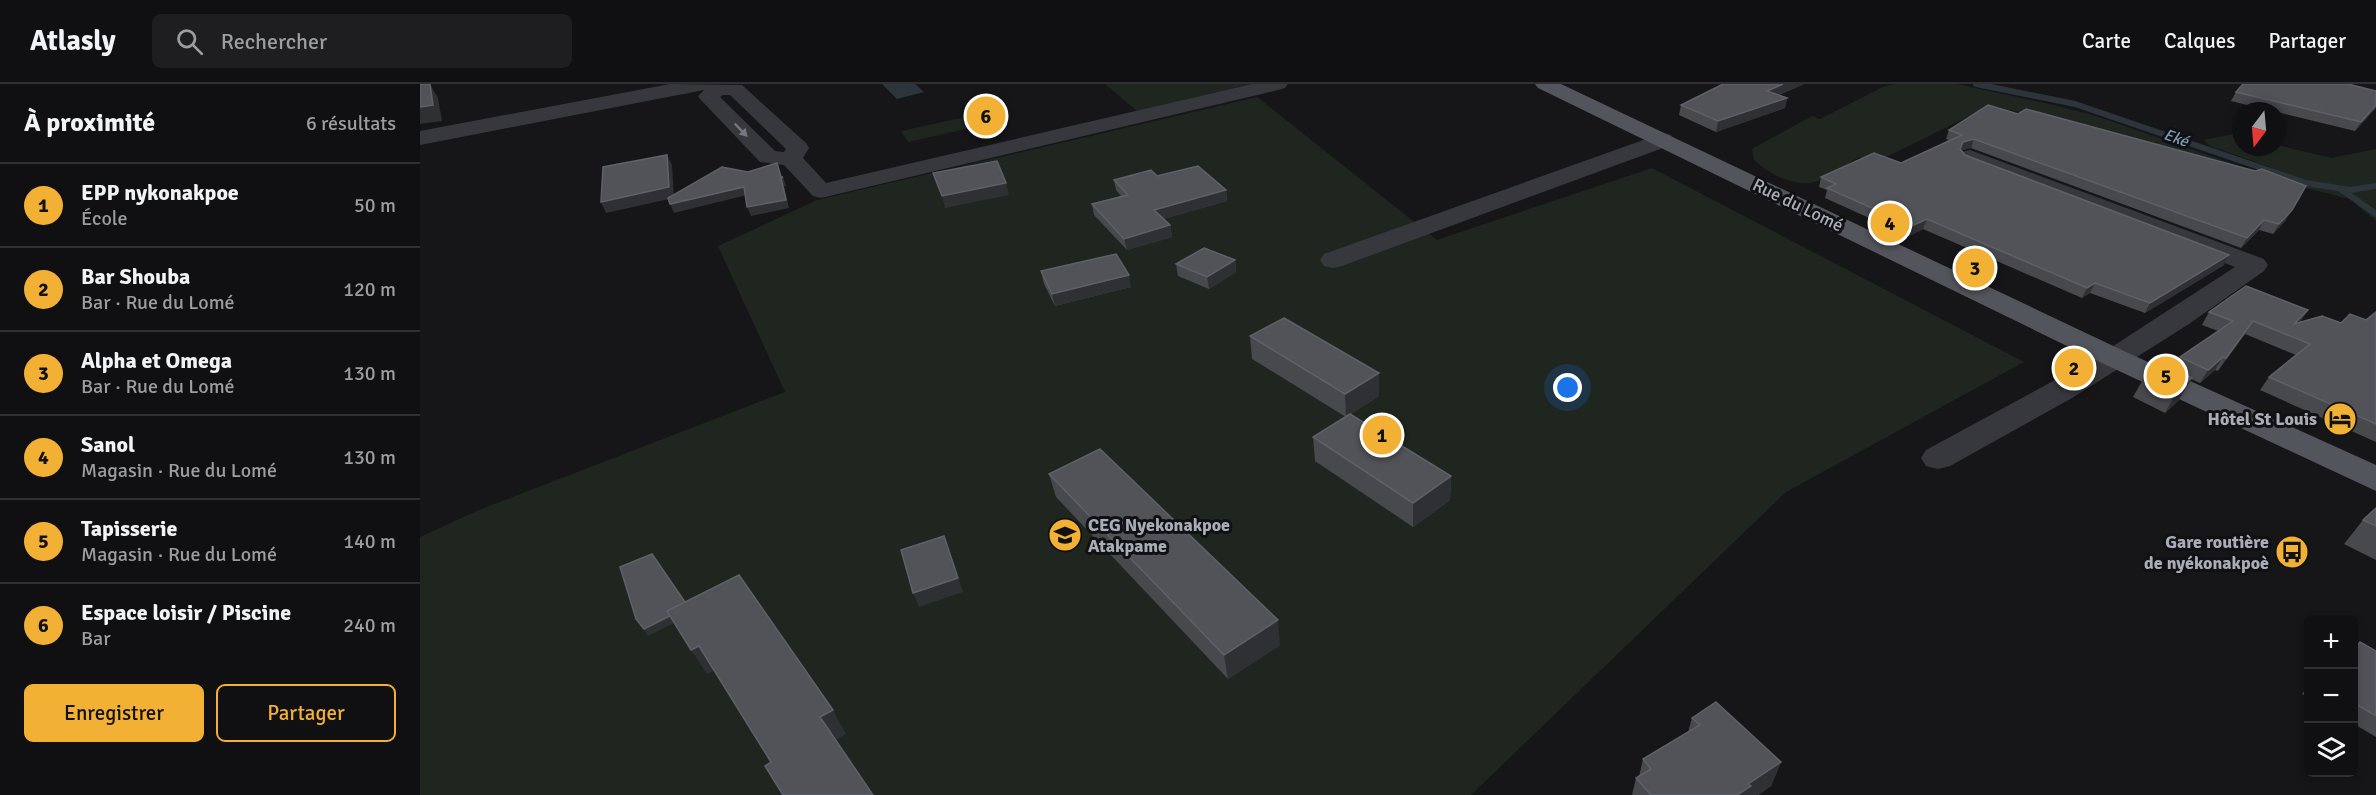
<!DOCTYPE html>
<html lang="fr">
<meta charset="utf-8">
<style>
:root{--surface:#101012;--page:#1e1e20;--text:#f1f3f6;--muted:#9c9d9f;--line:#303032;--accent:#f2b134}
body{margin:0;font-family:Signika,sans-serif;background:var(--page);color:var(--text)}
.controls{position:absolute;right:18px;bottom:18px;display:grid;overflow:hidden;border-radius:9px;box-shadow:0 3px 9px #0003}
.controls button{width:54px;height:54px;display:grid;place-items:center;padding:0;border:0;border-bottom:2px solid var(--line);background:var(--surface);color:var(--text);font:30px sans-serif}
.compass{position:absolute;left:1812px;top:18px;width:54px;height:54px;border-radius:50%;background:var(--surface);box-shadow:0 3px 9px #0003;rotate:196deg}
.you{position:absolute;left:1148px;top:304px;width:21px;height:21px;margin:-15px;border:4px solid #fff;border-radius:50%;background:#1a73e8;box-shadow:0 0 0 9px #1a73e833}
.badge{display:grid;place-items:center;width:39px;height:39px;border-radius:50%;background:var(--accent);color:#111;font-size:20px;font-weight:700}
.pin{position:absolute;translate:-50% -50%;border:3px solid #fff;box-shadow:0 2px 6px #0006}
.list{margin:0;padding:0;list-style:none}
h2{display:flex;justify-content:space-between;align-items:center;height:78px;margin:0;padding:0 24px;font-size:26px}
h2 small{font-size:20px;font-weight:400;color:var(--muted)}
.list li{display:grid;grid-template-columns:39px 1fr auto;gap:18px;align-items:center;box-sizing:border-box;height:84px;padding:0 24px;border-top:2px solid var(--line)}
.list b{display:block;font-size:22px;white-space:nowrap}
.list p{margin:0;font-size:20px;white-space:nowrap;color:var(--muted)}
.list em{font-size:20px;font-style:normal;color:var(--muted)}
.actions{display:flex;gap:12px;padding:18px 24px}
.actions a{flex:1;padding:14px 0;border:2px solid var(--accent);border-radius:9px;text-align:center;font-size:21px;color:var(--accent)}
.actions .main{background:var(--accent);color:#111}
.icon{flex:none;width:33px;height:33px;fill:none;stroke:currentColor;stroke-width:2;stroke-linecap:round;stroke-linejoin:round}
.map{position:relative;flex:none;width:1956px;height:711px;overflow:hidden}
header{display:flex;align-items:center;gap:36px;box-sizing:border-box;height:84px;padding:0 30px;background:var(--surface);border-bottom:2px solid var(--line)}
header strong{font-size:28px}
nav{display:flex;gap:33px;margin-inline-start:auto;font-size:21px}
.search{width:420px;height:54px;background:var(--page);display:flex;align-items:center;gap:15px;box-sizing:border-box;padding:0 21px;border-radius:9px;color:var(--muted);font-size:22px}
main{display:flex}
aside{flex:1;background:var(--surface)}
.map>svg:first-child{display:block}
</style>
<header>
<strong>Atlasly</strong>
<div class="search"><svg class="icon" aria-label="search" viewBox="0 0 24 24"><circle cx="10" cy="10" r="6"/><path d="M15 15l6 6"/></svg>Rechercher</div>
<nav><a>Carte</a><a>Calques</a><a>Partager</a></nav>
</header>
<main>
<aside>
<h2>À proximité<small>6 résultats</small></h2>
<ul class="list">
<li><span class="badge">1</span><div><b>EPP nykonakpoe</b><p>École</p></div><em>50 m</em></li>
<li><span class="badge">2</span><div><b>Bar Shouba</b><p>Bar · Rue du Lomé</p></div><em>120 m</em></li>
<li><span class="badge">3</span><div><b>Alpha et Omega</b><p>Bar · Rue du Lomé</p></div><em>130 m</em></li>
<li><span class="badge">4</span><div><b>Sanol</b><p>Magasin · Rue du Lomé</p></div><em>130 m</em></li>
<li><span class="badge">5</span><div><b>Tapisserie</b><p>Magasin · Rue du Lomé</p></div><em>140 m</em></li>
<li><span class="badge">6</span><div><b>Espace loisir / Piscine</b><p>Bar</p></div><em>240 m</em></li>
</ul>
<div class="actions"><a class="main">Enregistrer</a><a>Partager</a></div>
</aside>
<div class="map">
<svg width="1956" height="711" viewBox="0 0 1956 711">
<rect width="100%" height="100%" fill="#161618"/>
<g fill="#1e261f">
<polygon points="685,0 832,0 717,27"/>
<path d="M1475,0H1537L1634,21L1676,32L1828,85L1798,81L1596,27L1566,24L1454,79L1439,73C1425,81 1412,92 1398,97C1377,105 1349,90 1334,76L1332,65L1392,32L1400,35L1463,3Z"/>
<polygon points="837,13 1017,156 1232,84 1604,278 1366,408 1051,711 0,711 0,453 59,426 365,308 298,162 397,116"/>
<polygon points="550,32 559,42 488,58 481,47"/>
<polygon points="1813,50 1821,52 1821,63 1857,63 1857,61 1912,74 1956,65 1956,137 1930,115 1870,100 1850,83 1790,62 1784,56"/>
</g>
<polygon fill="#2c353c" points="462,0 495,0 504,8 477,15"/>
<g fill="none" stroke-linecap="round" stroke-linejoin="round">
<g stroke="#2c353c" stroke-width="6">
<polyline points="1556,0 1655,20 1886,99 1930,106 1956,102"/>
<polyline points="1922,106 1956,130"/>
</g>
<g fill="#37383d" fill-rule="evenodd">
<path d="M250,0L322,1L386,59L389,64L383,74L406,99L832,0H868L865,4L858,6L401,114L393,112L364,81L340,78L281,16L278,12L284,6L0,61V47ZM303,11H310L366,65L364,68L355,67L300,13Z"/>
<polygon points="1243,49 1251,51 1254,56 1251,61 922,182 913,184 904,182 900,176 904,170"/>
<polygon points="1550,66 1844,175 1848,181 1844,187 1769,240 1652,314 1530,382 1518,385 1506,382 1501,374 1506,366 1670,277 1815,183 1542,78 1539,73 1542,68"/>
</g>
<polygon fill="#53555c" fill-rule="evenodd" points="1115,0 1141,0 1706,268 1956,381 1956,407 1684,280 1118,4"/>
</g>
<g fill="#47494d">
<polygon points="1303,0 1384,0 1359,11 1367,14 1365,24 1296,48 1259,31 1261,21"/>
<polygon points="1816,8 1956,24 1935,47 1857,28 1857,27 1851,27 1811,17"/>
<polygon points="1529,46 1866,136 1853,150 1839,146 1821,164 1551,64 1542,66 1545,71 1804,181 1725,229 1670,209 1662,214 1503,145 1489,152 1405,114 1407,106 1399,103 1401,93 1481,79 1529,56 1526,55"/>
<polygon points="737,92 806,106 807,117 743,135 750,141 752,153 707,166 674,131 672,120 701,112 696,106 694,96"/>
<polygon points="815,176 816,188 789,205 758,192 756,180"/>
<polygon points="621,187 711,203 635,222 624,200"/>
<polygon points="1789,228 1880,239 1921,239 1946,236 1956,228 1956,358 1840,306 1849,293 1876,271 1825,250 1798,287 1795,286 1780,299 1771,295 1758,317 1745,329 1713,313 1726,290 1753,285 1760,273 1798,247 1782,241"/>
<polygon points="830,252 959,289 959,312 926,333 832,275"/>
<polygon points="893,353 1031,392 1030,416 993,443 895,377"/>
<polygon points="629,390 860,561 808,595 636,413"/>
<polygon points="1956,424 1956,476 1924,460 1943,436"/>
<polygon points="1934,565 1956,567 1956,653 1934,640"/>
<polygon points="1888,602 1888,613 1882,610"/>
<polygon points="1272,634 1361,678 1351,702 1338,711 1212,711 1216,694 1219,692 1223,675 1268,648"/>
</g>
<g fill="#2f3033">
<polygon points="10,0 18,14 22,37 0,40 0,23"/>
<polygon points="1363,0 1384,0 1344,17 1347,7"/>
<polygon points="1367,14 1365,24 1296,48 1298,37"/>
<polygon points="1956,21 1956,24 1935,47 1941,38"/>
<polygon points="1554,55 1551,64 1540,67 1543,58"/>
<polygon points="247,71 252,81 254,114 186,129 181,118"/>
<polygon points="357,79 362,94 363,93 366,102 364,102 369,124 331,132 327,123"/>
<polygon points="586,99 589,111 525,124 522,112"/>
<polygon points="324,103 327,111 254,129 250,120"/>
<polygon points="806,106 807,117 736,137 734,126"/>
<polygon points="1872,126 1866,136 1853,150 1859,140"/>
<polygon points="1507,135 1503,145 1489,152 1492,142"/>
<polygon points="1844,136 1839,146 1821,164 1827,154"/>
<polygon points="750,141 752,153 707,166 704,155"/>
<polygon points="1809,171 1804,181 1725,229 1730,219"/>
<polygon points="815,176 816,188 789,205 787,193"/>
<polygon points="709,191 711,203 635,222 632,210"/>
<polygon points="1675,199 1670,209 1662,214 1667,204"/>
<polygon points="1888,226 1880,239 1874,240"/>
<polygon points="1833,237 1825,250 1798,287 1806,274"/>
<polygon points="1803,273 1795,286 1780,299 1788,286"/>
<polygon points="959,289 959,312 926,333 925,310"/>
<polygon points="1772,294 1758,317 1745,329 1758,305"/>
<polygon points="1031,392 1030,416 993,443 993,419"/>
<polygon points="524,452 543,508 499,523 493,509"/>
<polygon points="268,522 272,530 228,552 224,545"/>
<polygon points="858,536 860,561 808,595 804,571"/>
<polygon points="279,562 295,586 287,590 271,566"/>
<polygon points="413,626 426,650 414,657 400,633"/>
<polygon points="1361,678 1351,702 1338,711 1317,711 1328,700"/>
</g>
<g fill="#525359" stroke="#5f6168" stroke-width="1.5">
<polygon points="3,0 10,0 13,21 0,23 0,1"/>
<polygon points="1303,0 1363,0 1347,7 1367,14 1298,37 1261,21"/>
<polygon points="1823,0 1928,0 1956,7 1956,21 1941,38 1816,8"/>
<polygon points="1568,21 1598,30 1606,25 1835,87 1842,85 1886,102 1872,126 1859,140 1844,136 1827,154 1554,55 1543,58 1540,65 1545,71 1809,171 1730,219 1675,199 1667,204 1507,135 1492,142 1407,104 1416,100 1401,93 1454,69 1481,79 1542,51 1529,46"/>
<polygon points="247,71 249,103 181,118 183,83"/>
<polygon points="577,77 586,99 522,112 513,89"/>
<polygon points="357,79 361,93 363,93 361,94 366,116 327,123 324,103 250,120 248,114 302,83 328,88"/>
<polygon points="778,82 806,106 734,126 750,141 704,155 672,120 708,111 694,96 731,86 737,92"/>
<polygon points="784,164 815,176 787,193 756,180"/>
<polygon points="696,170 709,191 632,210 621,187"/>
<polygon points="1826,202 1888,226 1874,240 1902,232 1921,239 1930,230 1946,236 1956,228 1956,340 1849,293 1890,260 1833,237 1806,274 1803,273 1788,286 1760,273 1813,237 1789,228"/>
<polygon points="864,234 959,289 925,310 830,252"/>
<polygon points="1741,280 1772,294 1758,305 1726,290"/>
<polygon points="930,330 1031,392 993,419 893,353"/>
<polygon points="680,365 858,536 804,571 629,390"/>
<polygon points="1956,424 1956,442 1943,436"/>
<polygon points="524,452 538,494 493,509 481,466"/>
<polygon points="232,470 265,518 247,527 250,532 224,545 216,535 200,483"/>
<polygon points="319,491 413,626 400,633 453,711 363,711 345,682 351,678 279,562 271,566 247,527"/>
<polygon points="1940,558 1956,567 1956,632 1934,619 1934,565"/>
<polygon points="1296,618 1361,678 1328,700 1331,702 1317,711 1231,711 1216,694 1231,685 1223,675 1280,641 1272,634"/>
</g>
<defs><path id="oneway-solid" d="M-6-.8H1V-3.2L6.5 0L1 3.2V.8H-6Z" transform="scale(1.5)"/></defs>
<use fill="#757881" href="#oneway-solid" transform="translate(321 46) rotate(46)"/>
<defs>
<g id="hotel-disc" transform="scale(1.725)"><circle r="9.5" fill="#f2b134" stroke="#111113"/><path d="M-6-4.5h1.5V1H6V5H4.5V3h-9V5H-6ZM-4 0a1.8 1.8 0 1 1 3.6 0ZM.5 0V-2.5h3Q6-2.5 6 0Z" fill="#111"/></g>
<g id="school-disc" transform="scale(1.725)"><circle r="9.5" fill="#f2b134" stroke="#111113"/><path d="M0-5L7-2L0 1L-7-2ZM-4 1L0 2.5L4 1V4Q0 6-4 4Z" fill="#111"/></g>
<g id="bus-disc" transform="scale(1.725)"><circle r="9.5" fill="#f2b134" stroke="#111113"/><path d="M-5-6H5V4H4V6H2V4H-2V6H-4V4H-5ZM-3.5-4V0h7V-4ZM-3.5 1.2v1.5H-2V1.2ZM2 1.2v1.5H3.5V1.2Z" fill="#111"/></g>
</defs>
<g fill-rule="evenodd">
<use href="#hotel-disc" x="1920" y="335"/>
<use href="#school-disc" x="645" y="451"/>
<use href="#bus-disc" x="1872" y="468"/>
</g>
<g text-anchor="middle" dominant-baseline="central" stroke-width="6" stroke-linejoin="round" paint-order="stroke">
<g font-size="16" font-style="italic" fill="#7f9bb3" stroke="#111113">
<text transform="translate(1756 54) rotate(19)">Eké</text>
</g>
<g font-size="18" fill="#a8adb8" stroke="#111113">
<text transform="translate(1378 121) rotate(26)">Rue du Lomé</text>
</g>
<g font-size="18" font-weight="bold" fill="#a8adb8" stroke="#111113" text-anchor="end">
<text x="1897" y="335">Hôtel St Louis</text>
<text x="668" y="441" text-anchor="start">CEG Nyekonakpoe<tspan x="668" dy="21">Atakpame</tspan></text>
<text x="1849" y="458">Gare routière<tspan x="1849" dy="21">de nyékonakpoè</tspan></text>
</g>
</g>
</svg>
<div class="controls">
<button>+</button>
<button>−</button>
<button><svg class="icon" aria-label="layers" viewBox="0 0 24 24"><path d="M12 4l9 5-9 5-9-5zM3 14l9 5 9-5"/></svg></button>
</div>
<svg class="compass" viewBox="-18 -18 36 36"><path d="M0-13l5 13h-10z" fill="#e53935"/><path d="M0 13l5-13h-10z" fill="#9c9d9f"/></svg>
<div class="you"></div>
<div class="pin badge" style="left:962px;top:351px">1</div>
<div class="pin badge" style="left:1654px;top:284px">2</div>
<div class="pin badge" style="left:1555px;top:184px">3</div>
<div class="pin badge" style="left:1470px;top:139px">4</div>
<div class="pin badge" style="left:1746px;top:292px">5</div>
<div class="pin badge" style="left:566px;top:32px">6</div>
</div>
</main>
